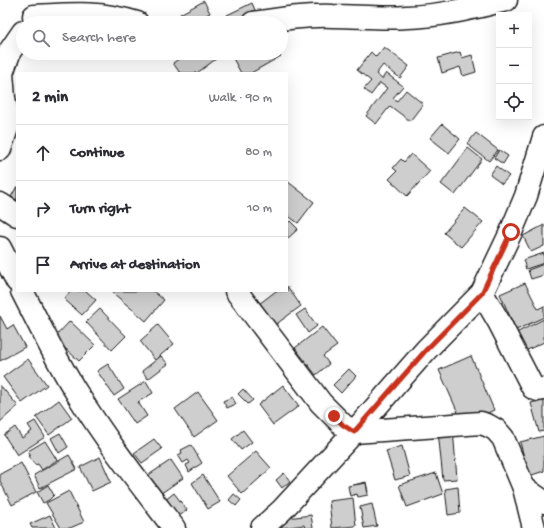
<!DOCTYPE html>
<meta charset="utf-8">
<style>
:root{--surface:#fff;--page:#f7f7f7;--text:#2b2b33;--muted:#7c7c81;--line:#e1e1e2}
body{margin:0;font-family:"Gochi Hand",sans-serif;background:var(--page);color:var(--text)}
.controls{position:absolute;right:12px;top:12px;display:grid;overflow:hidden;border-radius:0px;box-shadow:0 4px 16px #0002}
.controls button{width:36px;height:36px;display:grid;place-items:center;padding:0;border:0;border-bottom:1px solid var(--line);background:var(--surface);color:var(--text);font:20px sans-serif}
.stop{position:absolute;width:12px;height:12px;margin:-9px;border:3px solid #c8321e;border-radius:50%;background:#fff}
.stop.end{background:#c8321e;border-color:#fff;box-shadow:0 1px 4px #0008}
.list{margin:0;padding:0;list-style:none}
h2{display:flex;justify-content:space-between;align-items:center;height:52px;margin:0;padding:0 16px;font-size:17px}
h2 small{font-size:13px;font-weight:400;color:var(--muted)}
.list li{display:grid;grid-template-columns:26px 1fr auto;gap:12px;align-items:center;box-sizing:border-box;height:56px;padding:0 16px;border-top:1px solid var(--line)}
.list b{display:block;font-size:15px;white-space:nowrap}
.list em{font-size:13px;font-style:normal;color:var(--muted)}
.icon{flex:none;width:22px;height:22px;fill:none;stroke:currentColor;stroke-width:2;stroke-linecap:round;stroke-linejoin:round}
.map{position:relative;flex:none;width:544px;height:528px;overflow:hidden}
.search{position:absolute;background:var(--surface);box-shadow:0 4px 16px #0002;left:16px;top:16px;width:272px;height:44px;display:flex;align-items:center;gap:10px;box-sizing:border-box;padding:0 14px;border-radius:22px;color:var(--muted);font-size:15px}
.panel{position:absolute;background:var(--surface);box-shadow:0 4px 16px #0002;left:16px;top:72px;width:272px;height:220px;border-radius:0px}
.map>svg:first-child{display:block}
</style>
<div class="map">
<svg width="544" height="528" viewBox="0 0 544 528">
<rect width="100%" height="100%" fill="#fff"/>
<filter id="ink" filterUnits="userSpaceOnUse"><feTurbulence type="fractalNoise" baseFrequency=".025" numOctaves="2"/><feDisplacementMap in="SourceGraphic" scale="8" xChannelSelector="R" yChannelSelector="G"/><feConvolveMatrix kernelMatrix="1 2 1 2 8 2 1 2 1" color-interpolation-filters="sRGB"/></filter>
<g filter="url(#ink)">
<g fill="#cecece" stroke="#1c1c1c">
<polygon points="204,1 210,13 191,23 185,23 180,14"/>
<polygon points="252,3 255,10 230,23 227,15"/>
<polygon points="384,47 409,66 400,78 383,65 376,74 382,79 386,73 403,86 393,98 397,101 406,90 423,104 410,121 390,106 376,124 366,116 387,88 380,83 371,95 364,89 371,81 357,70 371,52 376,57"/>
<polygon points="460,52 462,58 472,55 476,72 463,76 460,67 442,73 438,58"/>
<polygon points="187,53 218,53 220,56 197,73 180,73 173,63"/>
<polygon points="230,53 279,53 281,56 251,73 241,73"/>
<polygon points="442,124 460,139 449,153 430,138"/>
<polygon points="476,133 498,150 489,161 467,144"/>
<polygon points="468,148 482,159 455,195 441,184"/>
<polygon points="499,150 508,156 503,164 494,158"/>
<polygon points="411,154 430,171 407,196 389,179 397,171 393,168 401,159 404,162"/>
<polygon points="496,166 509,176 502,184 490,175"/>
<polygon points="287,181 314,202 298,223 287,215"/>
<polygon points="17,186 17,200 11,197"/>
<polygon points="465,208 483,222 461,247 444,233"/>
<polygon points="290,221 298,229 287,239 287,224"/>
<polygon points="544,225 544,246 531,252 523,236"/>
<polygon points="544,253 544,263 526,269 523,260"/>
<polygon points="544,264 544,275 531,279 528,270"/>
<polygon points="525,283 538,309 544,306 544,317 516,330 500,294"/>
<polygon points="287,286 301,306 275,325 259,304 276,291 287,291"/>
<polygon points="71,291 86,291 96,300 82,315 64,299"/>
<polygon points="115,291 153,291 164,300 146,321 113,293"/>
<polygon points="100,309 126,336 112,350 86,322"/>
<polygon points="305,309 317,326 308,333 296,315"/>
<polygon points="0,316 7,329 13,325 25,347 0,361"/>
<polygon points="544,319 544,342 523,352 514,334"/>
<polygon points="70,321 95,345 79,361 54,338"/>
<polygon points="158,325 174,344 155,360 140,341"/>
<polygon points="322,327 337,346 323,356 329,364 316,375 295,348"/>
<polygon points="161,356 168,364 148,379 142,371"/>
<polygon points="471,356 494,410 463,424 439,370"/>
<polygon points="28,359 47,385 22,403 3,377"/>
<polygon points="108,364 124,389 114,396 97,371"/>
<polygon points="349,369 356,376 341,393 333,385"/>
<polygon points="146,381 153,393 138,402 147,416 135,424 118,399"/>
<polygon points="0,385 18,406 0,422"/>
<polygon points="283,385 299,406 273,425 258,405"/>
<polygon points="243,389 253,400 248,404 238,394"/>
<polygon points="198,392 218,420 194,437 175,409"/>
<polygon points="232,397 236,404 227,408 223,401"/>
<polygon points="544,399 544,431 539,432 531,403"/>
<polygon points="59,400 72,418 49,435 36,417"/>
<polygon points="35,421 45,437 17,455 4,435 15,427 22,438 32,431 28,425"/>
<polygon points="453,429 457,479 443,480 438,431"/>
<polygon points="243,430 252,442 241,450 232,439"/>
<polygon points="60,433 68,447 59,453 51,438"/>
<polygon points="544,436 544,471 529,476 520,442"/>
<polygon points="154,439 162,449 142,463 134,453"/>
<polygon points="45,441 57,460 42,470 38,464 35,465 28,456 31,455 28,451"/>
<polygon points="191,445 202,463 189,472 186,465 190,463 188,460 183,463 178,455 182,453 181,450"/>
<polygon points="402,446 410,476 395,480 386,451"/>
<polygon points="256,451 271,468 242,494 227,476"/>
<polygon points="69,455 77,469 40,488 34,475"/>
<polygon points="100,457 111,482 92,491 80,467"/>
<polygon points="171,460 183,478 160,494 147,476"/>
<polygon points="21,463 36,492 12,505 0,481 0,474"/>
<polygon points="284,473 290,481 282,488 276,480"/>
<polygon points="436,473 443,494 407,507 399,485"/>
<polygon points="203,475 220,502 208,509 192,483"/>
<polygon points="366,482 368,492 351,495 349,486"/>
<polygon points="366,483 368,495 358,497 357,494 350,496 348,486"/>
<polygon points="48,485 54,495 49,500 43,503 37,492"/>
<polygon points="458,487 460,513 448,515 445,489"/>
<polygon points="69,491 84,522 70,528 61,528 46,503"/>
<polygon points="174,493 187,510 177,518 164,501"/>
<polygon points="234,494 241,500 236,506 229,500"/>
<polygon points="353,498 356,526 332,528 329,501"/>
<polygon points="372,504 377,526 364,528 360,507"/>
<polygon points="50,515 56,528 32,528 30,524"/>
<polygon points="311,515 313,528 305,528 304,525 281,528 280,519"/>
</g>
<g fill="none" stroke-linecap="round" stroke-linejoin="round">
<g stroke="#1c1c1c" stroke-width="25">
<g id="minor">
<path d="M34,16C72,14 100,11 137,23"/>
<path d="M253,23C280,19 306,15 333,16C357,16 382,19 407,17C441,16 473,8 506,0"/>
<polyline points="0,149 9,122 4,98 2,73 10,51 23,32"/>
<polyline points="0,204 17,215"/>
<polyline points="0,248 17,281"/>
<path d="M22,291C40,326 57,362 78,395C107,442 141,485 174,528"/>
<polyline points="236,291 321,403 343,425 354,432 481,423 489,426 496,430 503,438 524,488 544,502"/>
<polyline points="482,293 499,322 533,388 538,390 544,389"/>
<polyline points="524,488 534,528"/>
</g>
</g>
<g stroke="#1c1c1c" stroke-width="25">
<polyline id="tertiary" points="262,528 282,510 354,432 426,350 482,293 511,232 526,196 544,137"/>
</g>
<use href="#minor" stroke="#fff" stroke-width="22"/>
<use href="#tertiary" stroke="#fff" stroke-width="22"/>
</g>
</g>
<g fill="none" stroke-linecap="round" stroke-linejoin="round" filter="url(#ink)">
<polyline stroke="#c8321e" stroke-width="5" points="334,416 343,425 354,432 426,350 482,293 511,232"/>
</g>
</svg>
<div class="controls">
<button>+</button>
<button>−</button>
<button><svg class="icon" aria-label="locate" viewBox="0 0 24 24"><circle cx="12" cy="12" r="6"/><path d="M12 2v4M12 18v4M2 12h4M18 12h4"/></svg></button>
</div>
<div class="stop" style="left:511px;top:232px"></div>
<div class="stop end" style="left:334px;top:416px"></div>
<div class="search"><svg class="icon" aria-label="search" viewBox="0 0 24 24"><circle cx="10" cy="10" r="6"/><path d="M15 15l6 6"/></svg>Search here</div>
<section class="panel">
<h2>2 min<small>Walk · 90 m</small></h2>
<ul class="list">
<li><svg class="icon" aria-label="ahead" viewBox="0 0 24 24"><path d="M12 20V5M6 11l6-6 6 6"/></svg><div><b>Continue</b></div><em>80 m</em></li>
<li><svg class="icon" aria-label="right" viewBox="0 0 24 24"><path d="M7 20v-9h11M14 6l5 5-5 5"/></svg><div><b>Turn right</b></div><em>10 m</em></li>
<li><svg class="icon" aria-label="arrive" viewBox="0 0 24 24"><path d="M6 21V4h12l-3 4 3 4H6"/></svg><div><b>Arrive at destination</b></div></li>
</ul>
</section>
</div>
